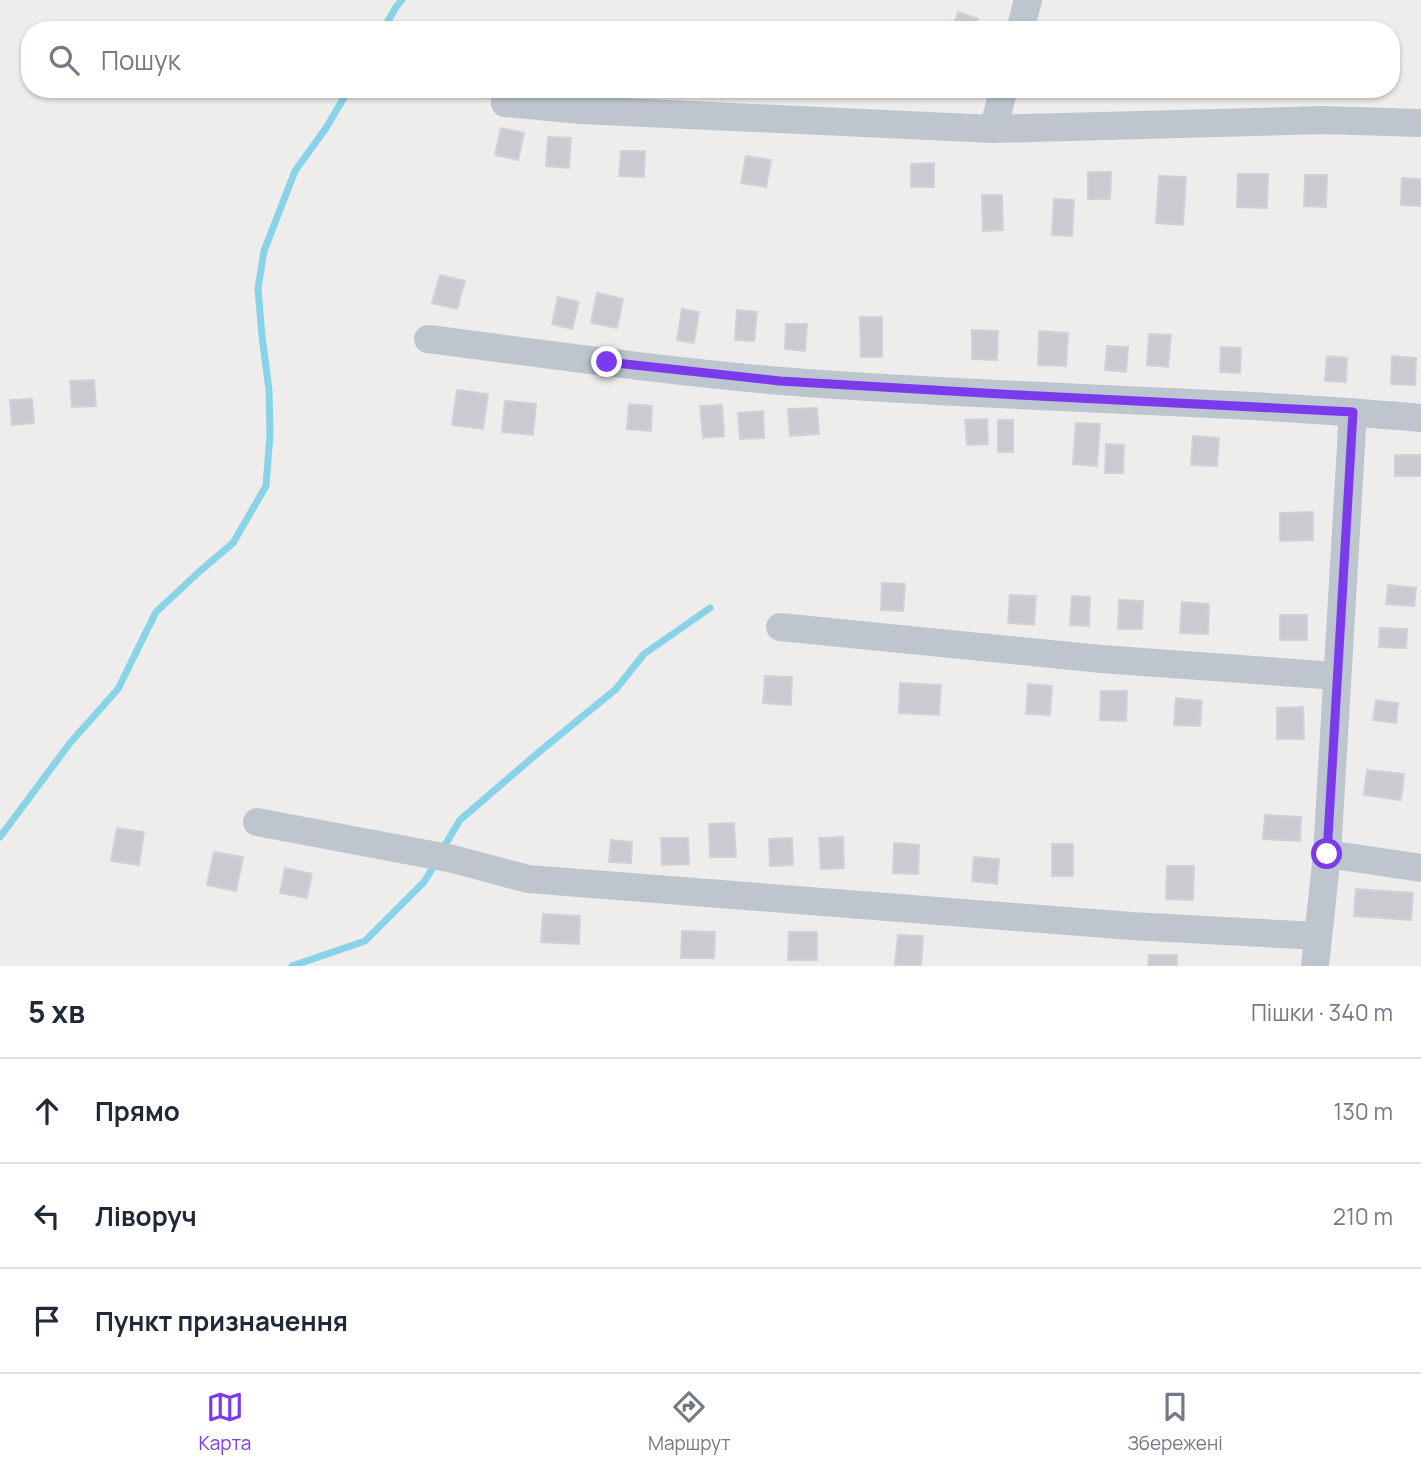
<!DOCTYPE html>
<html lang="uk">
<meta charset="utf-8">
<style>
:root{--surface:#fff;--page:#f2f2f3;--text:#1f2937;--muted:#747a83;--line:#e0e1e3;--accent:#7c3aed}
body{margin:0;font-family:Manrope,sans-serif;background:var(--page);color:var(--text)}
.stop{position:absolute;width:21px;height:21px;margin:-16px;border:5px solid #7c3aed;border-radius:50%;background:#fff}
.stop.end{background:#7c3aed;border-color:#fff;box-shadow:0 2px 7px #0008}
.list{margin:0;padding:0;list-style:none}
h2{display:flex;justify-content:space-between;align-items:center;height:91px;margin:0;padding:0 28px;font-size:30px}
h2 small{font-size:23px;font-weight:400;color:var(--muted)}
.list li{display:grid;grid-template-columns:46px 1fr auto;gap:21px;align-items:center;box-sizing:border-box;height:105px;padding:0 28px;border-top:2px solid var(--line)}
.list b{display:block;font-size:26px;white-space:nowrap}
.list em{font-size:23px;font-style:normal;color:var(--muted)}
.icon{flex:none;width:38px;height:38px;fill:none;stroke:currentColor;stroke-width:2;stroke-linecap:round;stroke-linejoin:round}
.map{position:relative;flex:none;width:1421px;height:966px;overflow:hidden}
.search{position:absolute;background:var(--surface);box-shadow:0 2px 5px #0004;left:21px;right:21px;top:21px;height:77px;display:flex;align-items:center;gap:18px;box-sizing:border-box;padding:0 24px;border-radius:28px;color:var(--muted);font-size:26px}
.sheet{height:406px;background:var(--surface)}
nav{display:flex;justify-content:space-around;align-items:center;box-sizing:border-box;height:98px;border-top:2px solid var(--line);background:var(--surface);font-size:19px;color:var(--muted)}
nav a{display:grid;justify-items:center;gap:4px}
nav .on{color:var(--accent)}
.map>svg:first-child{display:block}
</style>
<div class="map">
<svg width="1421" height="966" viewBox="0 0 1421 966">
<rect width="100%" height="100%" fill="#efecec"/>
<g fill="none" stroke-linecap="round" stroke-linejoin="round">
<g stroke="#89d3e8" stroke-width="7">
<polyline points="383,30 396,7 402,0"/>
<polyline points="0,837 70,743 118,689 156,612 200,571 233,543 266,486 270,434 269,390 262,336 258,289 264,251 295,171 326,128 349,89"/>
<polyline points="442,850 460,820 539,752 616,689 644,654 710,608"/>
<polyline points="292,966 365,941 424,882 435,864"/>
</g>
</g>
<g fill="#c9cbd1" stroke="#d0d2d8" stroke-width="2">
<polygon points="958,12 978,19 975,30 952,30"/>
<polygon points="839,22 863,25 862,30 838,30"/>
<polygon points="501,128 524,133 518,160 495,155"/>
<polygon points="548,137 571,138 569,168 546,166"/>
<polygon points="621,151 645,151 644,177 619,176"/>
<polygon points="746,156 771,160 766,187 741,183"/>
<polygon points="934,163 934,187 911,187 911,164"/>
<polygon points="1088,172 1111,172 1110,199 1088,199"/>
<polygon points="1238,174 1268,174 1267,208 1237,207"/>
<polygon points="1305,175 1327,175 1326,207 1304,206"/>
<polygon points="1159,176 1186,177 1183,225 1156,223"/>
<polygon points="1402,178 1421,179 1421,206 1401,205"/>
<polygon points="982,195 1002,195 1003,230 983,231"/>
<polygon points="1054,199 1074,200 1072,236 1052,235"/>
<polygon points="440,275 465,281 457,309 432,303"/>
<polygon points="597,293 623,299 617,328 591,323"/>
<polygon points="558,297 579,302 572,329 552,324"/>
<polygon points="682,309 699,312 694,343 677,340"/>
<polygon points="737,310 757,312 754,341 735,340"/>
<polygon points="860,317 882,317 882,357 861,357"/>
<polygon points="786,324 807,324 805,351 785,349"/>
<polygon points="972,330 998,331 997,360 972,359"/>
<polygon points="1039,331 1068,333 1066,366 1038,365"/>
<polygon points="1149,334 1171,335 1168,367 1147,365"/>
<polygon points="1107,346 1128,347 1126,372 1105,370"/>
<polygon points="1221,347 1241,348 1240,373 1220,372"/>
<polygon points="1327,356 1347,358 1346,382 1325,381"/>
<polygon points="1392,356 1416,358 1415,385 1391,384"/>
<polygon points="94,380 96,406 72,407 70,381"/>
<polygon points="457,390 488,394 483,429 452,425"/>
<polygon points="32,399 34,423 12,425 10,400"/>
<polygon points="505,401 536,404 533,435 502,432"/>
<polygon points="629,404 652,406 651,431 627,429"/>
<polygon points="722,405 724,436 703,438 700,406"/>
<polygon points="817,408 819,434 790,436 788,409"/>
<polygon points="763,411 764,438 740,439 738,413"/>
<polygon points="987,419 988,444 967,445 965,420"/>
<rect x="998" y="420" width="15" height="32"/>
<polygon points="1076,423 1100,424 1097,466 1073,464"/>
<polygon points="1193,436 1219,438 1217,466 1191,465"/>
<polygon points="1106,444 1124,445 1123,473 1105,473"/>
<rect x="1395" y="455" width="26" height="21"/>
<polygon points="1313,512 1313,540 1280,541 1280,513"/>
<polygon points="882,583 905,584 903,611 881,610"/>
<polygon points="1388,585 1416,588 1414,606 1386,604"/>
<polygon points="1010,595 1036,596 1034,625 1008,623"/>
<polygon points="1072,596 1090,597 1089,626 1070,625"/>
<polygon points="1119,600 1143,601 1142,629 1118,629"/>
<polygon points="1182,602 1209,604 1208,634 1180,633"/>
<rect x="1280" y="615" width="27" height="25"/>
<polygon points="1380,628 1407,629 1406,648 1379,647"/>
<polygon points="765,676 792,677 791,705 763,703"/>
<polygon points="900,683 941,685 939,715 899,713"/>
<polygon points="1028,684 1052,686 1050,715 1026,714"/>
<polygon points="1101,691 1127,691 1126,721 1100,720"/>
<polygon points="1176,698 1202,701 1200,726 1174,725"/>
<polygon points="1376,700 1398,703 1396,723 1373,720"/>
<polygon points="1303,707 1304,739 1277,739 1277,708"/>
<polygon points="1367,770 1404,774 1401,800 1364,795"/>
<polygon points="1265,815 1301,817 1300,841 1263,839"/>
<polygon points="734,823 736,857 710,857 709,824"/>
<polygon points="117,828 144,832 139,865 111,861"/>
<polygon points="843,837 844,868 821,869 819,838"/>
<polygon points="661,838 688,838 689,864 662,865"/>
<polygon points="792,838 793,865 770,866 769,839"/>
<polygon points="611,840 632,842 631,863 609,862"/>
<polygon points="894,843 919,845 918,874 893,873"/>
<rect x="1052" y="844" width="21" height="32"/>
<polygon points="214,852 243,857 236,891 207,885"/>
<polygon points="974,857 999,859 997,884 972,881"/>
<polygon points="1167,866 1194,866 1193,900 1166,899"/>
<polygon points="285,868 312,874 307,898 280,893"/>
<polygon points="1356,889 1413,893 1411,920 1354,916"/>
<polygon points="543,914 580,916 579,944 541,942"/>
<polygon points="682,931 715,932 714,958 681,958"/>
<polygon points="789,932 817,932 817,960 788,960"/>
<polygon points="898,935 923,936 921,966 895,965"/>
<polygon points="1149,955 1177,955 1177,966 1148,966"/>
</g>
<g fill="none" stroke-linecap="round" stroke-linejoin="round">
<g stroke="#bdc6ce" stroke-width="28">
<polyline points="1020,30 1028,0"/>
<polyline points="505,103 581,110 993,129 1323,120 1421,123"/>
<polyline points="993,129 1004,89"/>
<path d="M428,339C545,354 663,371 781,381C994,398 1208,399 1421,418"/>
<polyline points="780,627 1101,659 1337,676"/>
<polyline points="257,822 453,859 528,879 1131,926 1318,936"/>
<polyline points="1327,854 1421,868"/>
<polyline points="1315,966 1327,854 1353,412"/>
</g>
</g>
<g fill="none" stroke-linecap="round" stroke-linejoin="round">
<polyline stroke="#7c3aed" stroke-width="9" points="607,362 780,381 1019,395 1353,412 1327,854"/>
</g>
</svg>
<div class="stop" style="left:1327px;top:854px"></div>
<div class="stop end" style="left:607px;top:362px"></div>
<div class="search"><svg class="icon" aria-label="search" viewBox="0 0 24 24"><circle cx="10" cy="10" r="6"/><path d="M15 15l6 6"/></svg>Пошук</div>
</div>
<section class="sheet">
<h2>5 хв<small>Пішки · 340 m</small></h2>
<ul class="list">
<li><svg class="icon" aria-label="ahead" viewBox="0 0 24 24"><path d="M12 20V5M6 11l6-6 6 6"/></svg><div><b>Прямо</b></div><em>130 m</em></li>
<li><svg class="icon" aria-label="left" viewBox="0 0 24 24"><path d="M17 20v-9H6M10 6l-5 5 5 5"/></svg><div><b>Ліворуч</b></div><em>210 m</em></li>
<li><svg class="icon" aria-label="arrive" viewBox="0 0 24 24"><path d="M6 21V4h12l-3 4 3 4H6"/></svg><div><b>Пункт призначення</b></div></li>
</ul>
</section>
<nav>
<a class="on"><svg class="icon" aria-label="map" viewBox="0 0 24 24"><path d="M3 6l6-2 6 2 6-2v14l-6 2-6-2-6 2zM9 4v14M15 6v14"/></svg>Карта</a>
<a><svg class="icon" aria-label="directions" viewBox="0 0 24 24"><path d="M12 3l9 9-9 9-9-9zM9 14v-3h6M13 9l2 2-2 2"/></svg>Маршрут</a>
<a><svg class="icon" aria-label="saved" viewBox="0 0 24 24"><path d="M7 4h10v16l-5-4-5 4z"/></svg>Збережені</a>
</nav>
